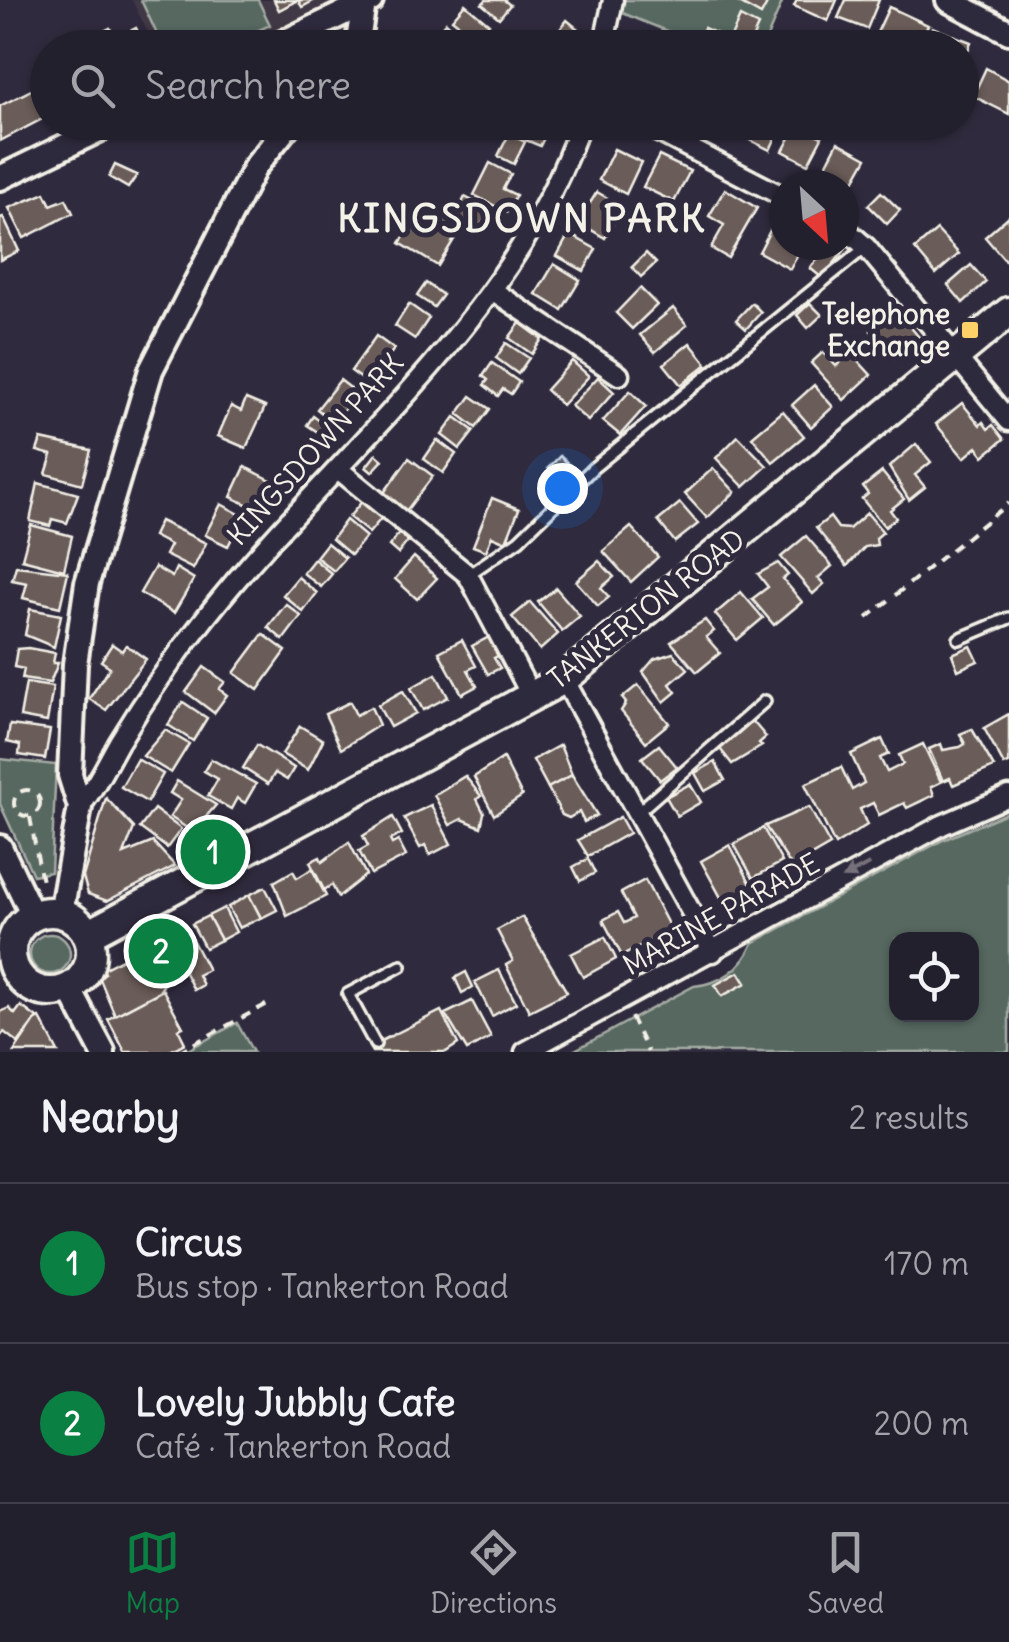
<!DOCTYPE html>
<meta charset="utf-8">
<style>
:root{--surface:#23202e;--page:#2f2d3a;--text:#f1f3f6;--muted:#a3a3aa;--line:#403e4a;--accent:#0b8043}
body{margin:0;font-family:Delius,sans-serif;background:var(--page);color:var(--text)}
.controls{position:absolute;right:30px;bottom:30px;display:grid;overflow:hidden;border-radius:20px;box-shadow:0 2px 8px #0004}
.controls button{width:90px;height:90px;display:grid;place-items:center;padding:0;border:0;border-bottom:2px solid var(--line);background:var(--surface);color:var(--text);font:50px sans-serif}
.compass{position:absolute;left:769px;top:170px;width:90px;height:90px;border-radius:50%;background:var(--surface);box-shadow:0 2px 8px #0004;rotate:154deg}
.you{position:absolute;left:562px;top:488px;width:35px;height:35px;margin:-25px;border:8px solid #fff;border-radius:50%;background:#1a73e8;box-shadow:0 0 0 15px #1a73e833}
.badge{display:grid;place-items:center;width:65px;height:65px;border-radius:50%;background:var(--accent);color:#fff;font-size:32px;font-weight:700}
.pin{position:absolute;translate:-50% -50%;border:5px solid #fff;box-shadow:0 2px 10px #0006}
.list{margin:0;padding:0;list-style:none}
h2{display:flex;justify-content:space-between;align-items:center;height:130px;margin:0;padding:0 40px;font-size:42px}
h2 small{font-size:32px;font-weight:400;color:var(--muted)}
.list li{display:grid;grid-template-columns:65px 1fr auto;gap:30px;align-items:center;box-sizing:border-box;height:160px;padding:0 40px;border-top:2px solid var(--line)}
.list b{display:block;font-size:38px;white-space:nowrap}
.list p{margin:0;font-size:32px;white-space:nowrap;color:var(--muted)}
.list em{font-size:32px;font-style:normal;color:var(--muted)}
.icon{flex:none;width:55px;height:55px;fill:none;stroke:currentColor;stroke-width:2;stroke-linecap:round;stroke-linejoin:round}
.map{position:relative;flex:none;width:1009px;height:1052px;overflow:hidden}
.search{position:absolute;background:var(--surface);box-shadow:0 2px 8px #0004;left:30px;right:30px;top:30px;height:110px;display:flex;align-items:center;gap:25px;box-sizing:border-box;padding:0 35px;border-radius:55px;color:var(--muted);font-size:38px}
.sheet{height:450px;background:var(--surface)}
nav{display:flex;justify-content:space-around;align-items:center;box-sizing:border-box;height:140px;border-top:2px solid var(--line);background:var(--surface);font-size:28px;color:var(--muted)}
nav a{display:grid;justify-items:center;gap:5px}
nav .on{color:var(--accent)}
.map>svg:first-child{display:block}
</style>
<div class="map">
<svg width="1009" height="1052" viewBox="0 0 1009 1052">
<rect width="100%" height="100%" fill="#2f2a3d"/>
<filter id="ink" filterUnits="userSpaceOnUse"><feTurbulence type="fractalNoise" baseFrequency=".01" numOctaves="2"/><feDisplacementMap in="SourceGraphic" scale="20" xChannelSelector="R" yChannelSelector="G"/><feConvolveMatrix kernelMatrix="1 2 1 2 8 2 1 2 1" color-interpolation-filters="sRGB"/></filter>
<g filter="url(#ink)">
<polygon fill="#413945" points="132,0 345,0 244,48 155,47"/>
<g fill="#566861" stroke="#a5aca4" stroke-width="2.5" fill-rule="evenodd">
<polygon points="141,0 258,0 270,25 222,47 163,47"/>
<polygon points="623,0 783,0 763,47 706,47 620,12"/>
<polygon points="0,759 56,765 51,872 33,875 0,804"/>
<path d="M1009,812V1052H571L694,986C722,983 742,969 753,943L943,840ZM896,939H972V1014H896Z"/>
<circle cx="50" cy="954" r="20"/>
<polygon points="237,1023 253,1052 184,1052"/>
</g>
<g fill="#6a5c59" stroke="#f4f1e8" stroke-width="2.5">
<polygon points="274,0 315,0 302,7 298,0 279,10"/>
<polygon points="486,0 504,0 510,5 499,18 482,4"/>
<polygon points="734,0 769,0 761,15"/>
<polygon points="797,0 837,0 828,21 794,6"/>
<polygon points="846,0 879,0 867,29 838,18"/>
<polygon points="465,4 489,24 477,39 452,19"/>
<polygon points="889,7 928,25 917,48 897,48 875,37"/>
<polygon points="740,17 758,26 748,48 726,48"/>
<polygon points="567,20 584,34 575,46 558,32"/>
<polygon points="446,22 467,41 462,48 447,48 434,35"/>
<polygon points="932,27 949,34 944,48 923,48"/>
<polygon points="110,28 115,39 136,28 146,48 106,48 98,34"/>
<polygon points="704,28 720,35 714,46 699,39"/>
<polygon points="544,31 554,36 551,41 563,48 535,48"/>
<polygon points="952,35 971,42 962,68 962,48 947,48"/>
<polygon points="424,36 438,48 415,48"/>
<polygon points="650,36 674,45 673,48 646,48"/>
<polygon points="986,68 1009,81 1009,114 973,96"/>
<polygon points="48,72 48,116 0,141 0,106 39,86 35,79"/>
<polygon points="751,122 780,128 770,150 744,137"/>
<polygon points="797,125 822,137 808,164 783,151"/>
<polygon points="533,126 547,132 540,146 526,140"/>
<polygon points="509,134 525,142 514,164 498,156"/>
<polygon points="838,142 867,158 849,190 821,175"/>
<polygon points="614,149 641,162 626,194 599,180"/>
<polygon points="659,156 690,171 674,202 643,187"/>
<polygon points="490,163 511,174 503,189 516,195 507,212 474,195"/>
<polygon points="115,165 137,175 128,188 109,177"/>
<polygon points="725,189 757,208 728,258 711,248 724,225 709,216"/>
<polygon points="597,192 623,207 605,238 578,222"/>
<polygon points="881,192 900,210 887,224 868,205"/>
<polygon points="45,193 51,205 66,199 73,213 24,238 9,208"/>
<polygon points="465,197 490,210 480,228 456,215"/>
<polygon points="424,205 461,228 438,266 400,243"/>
<polygon points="1009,216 1009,265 985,237"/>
<polygon points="3,217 19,251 0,260 0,218"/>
<polygon points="777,217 784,221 784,245 803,245 790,269 759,252"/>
<polygon points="937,230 959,254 936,274 915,249"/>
<polygon points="569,234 596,249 584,271 557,256"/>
<polygon points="844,241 849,245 822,278 810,268 830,245 844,245"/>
<polygon points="646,253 656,263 641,277 632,267"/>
<polygon points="554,264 580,280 562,310 536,294"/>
<polygon points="971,265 986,282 963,303 948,285"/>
<polygon points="426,283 443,295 434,307 417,296"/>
<polygon points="640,288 657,305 632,329 616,313"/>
<polygon points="752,303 761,312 746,329 736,320"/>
<polygon points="810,303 822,315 808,328 797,315"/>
<polygon points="409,304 429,318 415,339 395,326"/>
<polygon points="673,308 687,325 655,352 640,335"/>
<polygon points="896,310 919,337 895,358 871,331"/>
<polygon points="520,323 542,339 532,354 509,338"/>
<polygon points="376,336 394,349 369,384 351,371"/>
<polygon points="506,343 529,358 518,374 496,358"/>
<polygon points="690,343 707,364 681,385 664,364"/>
<polygon points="823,352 836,366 851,353 871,375 844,400 811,363"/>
<polygon points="572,361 589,376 562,405 546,390"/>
<polygon points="492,363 519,382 511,394 503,389 498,396 484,385 488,380 483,376"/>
<polygon points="598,377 614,392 588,421 571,406"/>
<polygon points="340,380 357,393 334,423 317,409"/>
<polygon points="814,385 833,407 811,427 792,405"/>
<polygon points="630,391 646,406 620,435 603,421"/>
<polygon points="471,396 490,409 476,428 458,414"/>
<polygon points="246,399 265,407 246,448 218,436 231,406 241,411"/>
<polygon points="962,403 980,425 983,422 988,429 993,425 1004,439 984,456 977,447 964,458 936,424"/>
<polygon points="783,411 804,436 773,462 752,437"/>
<polygon points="313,416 330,428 324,436 307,425"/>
<polygon points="455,417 474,431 460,449 442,435"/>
<polygon points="738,436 767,466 744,487 716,458"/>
<polygon points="41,439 91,450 82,484 46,474 52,455 37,451"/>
<polygon points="437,440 456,454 443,473 424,459"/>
<polygon points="916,444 931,462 915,475 925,487 909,500 889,467"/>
<polygon points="376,454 383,460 372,472 366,467"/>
<polygon points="560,456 573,468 560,481 548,468"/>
<polygon points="409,458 433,476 406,511 383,494"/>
<polygon points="245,467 271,480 257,509 231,497"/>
<polygon points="713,468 735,492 707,518 685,494"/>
<polygon points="882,472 904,499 890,510 896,518 885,527 862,499 868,494 863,487"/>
<polygon points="38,483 78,494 67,523 52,519 50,526 30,521"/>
<polygon points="492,498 519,509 506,542 492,536 486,551 473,546"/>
<polygon points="364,499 384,515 369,533 349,517"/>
<polygon points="680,503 698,524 675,542 658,521"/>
<polygon points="221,504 243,516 228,546 205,535"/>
<polygon points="867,513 883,532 876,538 877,545 865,547 847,566 816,528 830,517 838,528 849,529"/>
<polygon points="346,520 366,537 351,555 332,539"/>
<polygon points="160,521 206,543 193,569 165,555 170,545 153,536"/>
<polygon points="31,525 72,536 64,570 22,559"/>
<polygon points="631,527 658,557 631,582 603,551"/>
<polygon points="399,533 408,541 398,554 389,546"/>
<polygon points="806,536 832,566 818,578 824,584 813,594 781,557"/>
<polygon points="327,543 345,558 334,571 316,557"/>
<polygon points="414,557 437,578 417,599 395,579"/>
<polygon points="314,559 332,574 321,587 303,573"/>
<polygon points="599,561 614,577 601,588 609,597 598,606 576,581"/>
<polygon points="778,563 788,575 783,579 802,602 774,625 752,599 768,587 758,574"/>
<polygon points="16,566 68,572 60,607 23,598 27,583 12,580"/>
<polygon points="155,567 172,577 176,568 194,579 174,613 140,593"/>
<polygon points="298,577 317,593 303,612 283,595"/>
<polygon points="556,588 580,616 562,631 538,602"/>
<polygon points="741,592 763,618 737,640 715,614"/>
<polygon points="530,602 558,634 540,650 512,617"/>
<polygon points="286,604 301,616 283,640 268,627"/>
<polygon points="30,609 61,615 54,647 25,635"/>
<polygon points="705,620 714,631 706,637 720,653 697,672 671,642"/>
<polygon points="263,634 286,651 258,690 234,673"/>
<polygon points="493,635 503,653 494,658 500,668 488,674 472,646"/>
<polygon points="462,640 476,666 468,670 477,686 462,694 439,652"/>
<polygon points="112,644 122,651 126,645 146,659 106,710 89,699 110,667 101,661"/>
<polygon points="971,646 978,661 958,670 952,654"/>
<polygon points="28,648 55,653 53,663 58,663 50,683 22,679 24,669 14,667 17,649"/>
<polygon points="673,653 688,669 670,684 676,692 664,702 643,672 654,659"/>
<polygon points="204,667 225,682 219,689 227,695 214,713 186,692"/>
<polygon points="436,674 448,697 423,710 411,688"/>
<polygon points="26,683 53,687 47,722 20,717"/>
<polygon points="638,685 669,723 646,742 621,711 626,703 622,698"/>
<polygon points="403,691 416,713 390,727 378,705"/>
<polygon points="183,702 207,718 193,741 168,725"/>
<polygon points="350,702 356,715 371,707 379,725 341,749 325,714"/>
<polygon points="1009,714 1009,763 1004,765 984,728"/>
<polygon points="750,718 766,737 759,743 762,746 732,764 717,745"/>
<polygon points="10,725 50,730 45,759 19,755 20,745 7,742"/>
<polygon points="300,726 323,740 308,770 282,754"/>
<polygon points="972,729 994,767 953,785 950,778 943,781 929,749 941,744 943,750 960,747 965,744 960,734"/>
<polygon points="165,730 189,744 171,773 143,756"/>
<polygon points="882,739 889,754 880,758 887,772 903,764 899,755 923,744 941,782 931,787 934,795 907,808 904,803 879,815 873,803 860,809 867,825 835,845 805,784 841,767 852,790 864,783 851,754"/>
<polygon points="257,745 294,768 287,780 275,773 268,784 243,768"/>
<polygon points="560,745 572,775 548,788 533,760"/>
<polygon points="659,745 677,767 660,780 642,758"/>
<polygon points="503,758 522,796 494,815 474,777"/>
<polygon points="137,759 163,774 147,802 121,787"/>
<polygon points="211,759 256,784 245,803 237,798 231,809 208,796 218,779 204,771"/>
<polygon points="715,762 725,780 705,791 695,773"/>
<polygon points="572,775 597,815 584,822 579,812 569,818 562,815 548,788"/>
<polygon points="465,776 481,796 477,799 484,813 481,827 462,819 450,825 434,795"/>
<polygon points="177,781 216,805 193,832 170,817 181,800 170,793"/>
<polygon points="690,784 701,802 677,816 666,797"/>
<polygon points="106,798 134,828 124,854 153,842 175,866 107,901 88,894 83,877"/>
<polygon points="431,805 451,844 430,855 425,845 420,848 404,818"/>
<polygon points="809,807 830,845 792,867 765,826"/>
<polygon points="154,809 181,829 167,848 140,828"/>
<polygon points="393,817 402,834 390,840 392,844 398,841 406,856 371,874 359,851 368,846 363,836"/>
<polygon points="620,817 629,833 588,856 578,840"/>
<polygon points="763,828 782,862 753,878 734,844"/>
<polygon points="349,842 366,875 338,897 332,885 324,890 310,862 320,857 322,862"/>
<polygon points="730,845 753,888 724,903 701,861"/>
<polygon points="588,859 595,873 580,881 573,867"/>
<polygon points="312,869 326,896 287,916 274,882 293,871 297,878"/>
<polygon points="645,880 671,930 622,956 603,920 618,912 624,923 634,918 621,893"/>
<polygon points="265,887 277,910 261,918 249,895"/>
<polygon points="249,895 261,918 239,928 228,907"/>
<polygon points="224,908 236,932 221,940 208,916"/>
<polygon points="208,916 221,940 205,948 192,924"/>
<polygon points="522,917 567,992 529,1011 506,965 513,961 497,930"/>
<polygon points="186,928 208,970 198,975 203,985 194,990 167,938"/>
<polygon points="605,937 616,959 583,977 571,954"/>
<polygon points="167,938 185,971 166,981 149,947"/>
<polygon points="145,947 164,984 159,992 115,1015 99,977 105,973 103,969"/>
<polygon points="499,970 516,1003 492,1016 475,982"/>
<polygon points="466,972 473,987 462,993 455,978"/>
<polygon points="739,972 746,983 722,996 715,985"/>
<polygon points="163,990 183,1027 178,1029 185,1043 168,1052 125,1052 108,1019"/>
<polygon points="472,1001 491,1037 467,1050 445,1014"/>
<polygon points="21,1006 37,1018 18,1043 4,1032 0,1037 0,1012 9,1008 15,1014"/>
<polygon points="441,1011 458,1044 446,1052 372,1052 369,1047"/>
<polygon points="40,1018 58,1052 14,1052 35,1021"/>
</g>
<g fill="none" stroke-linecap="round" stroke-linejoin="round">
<g stroke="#f4f1e8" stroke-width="16">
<g id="service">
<polyline points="468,575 519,540 593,468 866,247"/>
<polyline points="959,639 1009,618"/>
<polyline points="637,813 765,701"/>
<polyline points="375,1044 348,994 401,966"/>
</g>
</g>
<g stroke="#f4f1e8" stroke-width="25">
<g id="minor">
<polyline points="603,48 613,0"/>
<polyline points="639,122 784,197"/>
<polyline points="844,228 866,247 1009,421"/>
<polyline points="492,290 619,375"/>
<polyline points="338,469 468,575 532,697"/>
<polyline points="564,679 713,952"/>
<path d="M80,807C96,787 106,765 119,742C145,699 174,657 206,617C333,455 512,324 581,122"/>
<polyline points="525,1052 942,825 1009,796"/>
</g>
</g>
<g stroke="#f4f1e8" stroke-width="30">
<g id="tertiary">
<polyline points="948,0 1009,32"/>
<polyline points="272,48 371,0"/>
<polyline points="352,48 358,41 364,3"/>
<polyline points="0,178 115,122"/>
<polyline points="0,847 33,916"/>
<polyline points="61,913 80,807 70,775 75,664 87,583 151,370 255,167 291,122"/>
<polyline points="69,988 103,1052"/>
</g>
</g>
<g stroke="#f4f1e8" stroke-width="35">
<g id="secondary">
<circle cx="51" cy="952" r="40"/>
<polyline points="87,935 564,679 1009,312"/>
</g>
</g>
<g stroke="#f4f1e8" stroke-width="4" stroke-dasharray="10 8" stroke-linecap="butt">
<polyline points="867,618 1009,503"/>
<circle cx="27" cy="803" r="13"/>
<polyline points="30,817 42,882"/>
<polyline points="631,1017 648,1052"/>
<polyline points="178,1052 271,1002"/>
</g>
<use href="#service" stroke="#2f2a3d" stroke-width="9"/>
<use href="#minor" stroke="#2f2a3d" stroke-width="18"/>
<use href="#tertiary" stroke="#2f2a3d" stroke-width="22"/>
<use href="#secondary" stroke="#2f2a3d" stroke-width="28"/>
</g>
<defs><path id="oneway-solid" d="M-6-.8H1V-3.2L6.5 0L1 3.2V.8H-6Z" transform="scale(2.5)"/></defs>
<use fill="#747079" href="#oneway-solid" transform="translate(856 871) rotate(152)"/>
</g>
<rect fill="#ffd166" stroke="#2f2a3d" stroke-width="4" x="960" y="320" width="20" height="20" rx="5"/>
<g text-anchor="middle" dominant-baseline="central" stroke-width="10" stroke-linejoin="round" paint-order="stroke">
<g font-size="28" font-weight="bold" fill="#f4f1e8" stroke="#2f2a3d" text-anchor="end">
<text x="950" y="314">Telephone<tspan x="950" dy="32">Exchange</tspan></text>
</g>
<g font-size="28" fill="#f4f1e8" stroke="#2f2a3d">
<text transform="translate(315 449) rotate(-48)">KINGSDOWN PARK</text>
<text transform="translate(646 609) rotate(-38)">TANKERTON ROAD</text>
<text transform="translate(721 914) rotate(-29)">MARINE PARADE</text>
</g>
<g font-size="38" font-weight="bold" letter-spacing="2.5" fill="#f4f1e8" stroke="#2f2a3d">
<text x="522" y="218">KINGSDOWN PARK</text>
</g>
</g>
</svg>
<div class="controls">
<button><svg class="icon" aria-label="locate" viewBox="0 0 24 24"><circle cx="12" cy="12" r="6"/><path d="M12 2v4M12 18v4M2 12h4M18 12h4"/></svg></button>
</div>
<svg class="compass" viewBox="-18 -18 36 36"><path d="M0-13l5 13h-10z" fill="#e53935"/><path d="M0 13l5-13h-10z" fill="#a3a3aa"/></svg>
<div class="you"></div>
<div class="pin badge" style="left:213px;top:852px">1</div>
<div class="pin badge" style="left:161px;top:951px">2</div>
<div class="search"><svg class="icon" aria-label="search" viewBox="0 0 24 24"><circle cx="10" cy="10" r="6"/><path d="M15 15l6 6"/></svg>Search here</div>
</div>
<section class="sheet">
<h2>Nearby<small>2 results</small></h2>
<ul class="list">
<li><span class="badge">1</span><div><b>Circus</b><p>Bus stop · Tankerton Road</p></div><em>170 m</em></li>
<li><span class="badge">2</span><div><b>Lovely Jubbly Cafe</b><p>Café · Tankerton Road</p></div><em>200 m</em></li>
</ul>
</section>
<nav>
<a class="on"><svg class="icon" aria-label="map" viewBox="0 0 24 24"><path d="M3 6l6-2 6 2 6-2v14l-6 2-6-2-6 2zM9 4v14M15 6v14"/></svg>Map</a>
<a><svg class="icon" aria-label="directions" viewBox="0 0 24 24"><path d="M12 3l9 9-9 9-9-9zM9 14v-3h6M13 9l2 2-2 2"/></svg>Directions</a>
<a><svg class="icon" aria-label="saved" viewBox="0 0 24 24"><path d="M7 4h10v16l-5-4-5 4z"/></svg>Saved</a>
</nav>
